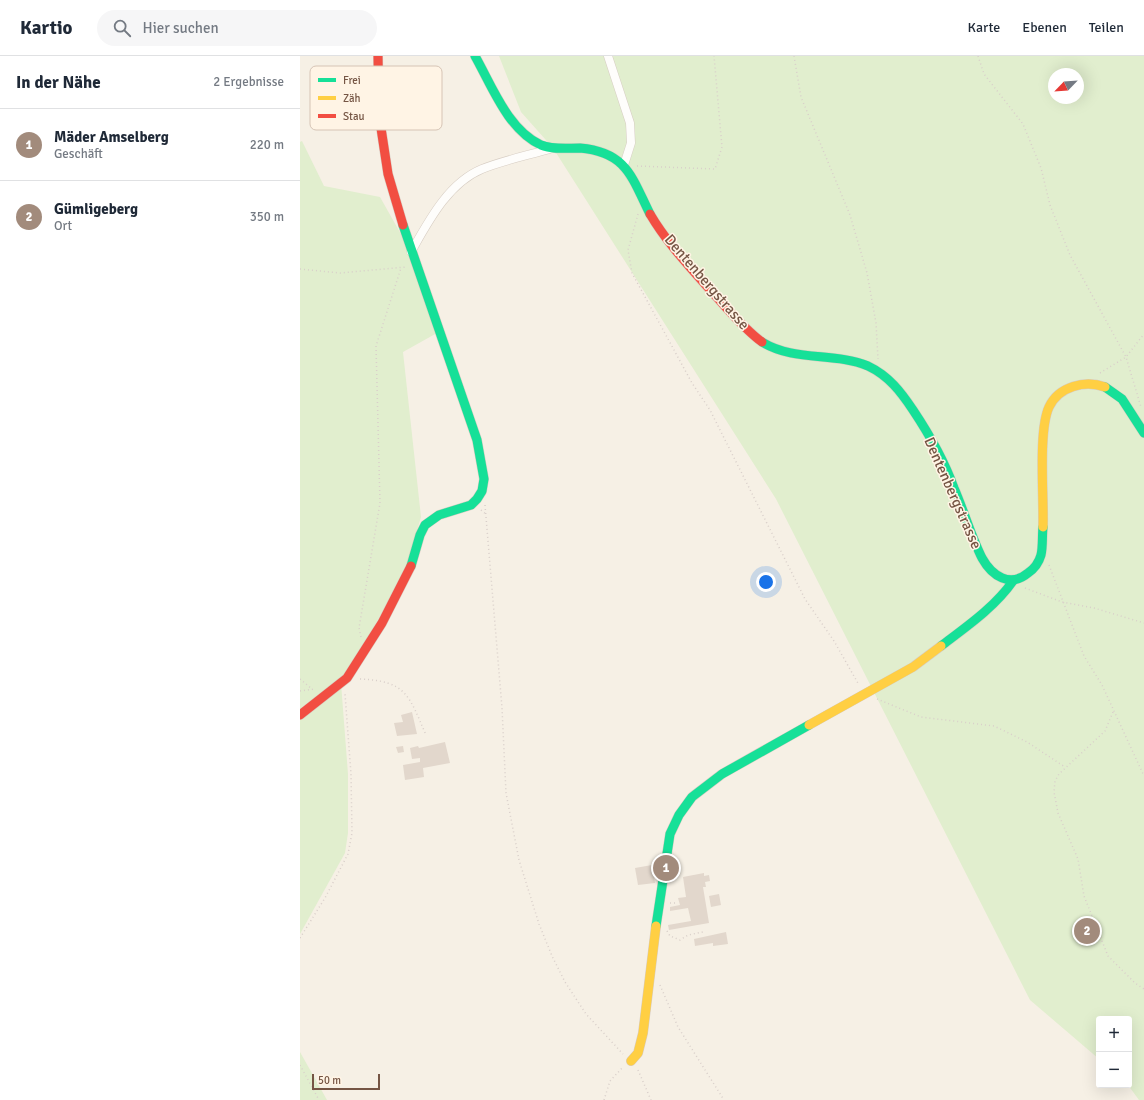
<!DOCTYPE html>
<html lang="de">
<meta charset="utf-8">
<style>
:root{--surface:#fff;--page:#f6f6f7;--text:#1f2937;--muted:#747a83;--line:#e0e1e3;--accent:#a28b7c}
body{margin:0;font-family:Signika,sans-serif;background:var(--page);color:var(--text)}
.controls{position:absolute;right:12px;bottom:12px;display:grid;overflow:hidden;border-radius:4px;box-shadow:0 4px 16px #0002}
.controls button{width:36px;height:36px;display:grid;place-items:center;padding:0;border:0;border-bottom:1px solid var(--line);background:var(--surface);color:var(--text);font:20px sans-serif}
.compass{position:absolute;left:748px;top:12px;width:36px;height:36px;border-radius:50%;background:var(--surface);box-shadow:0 4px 16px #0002;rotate:245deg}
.scale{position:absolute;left:12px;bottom:10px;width:68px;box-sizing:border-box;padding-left:4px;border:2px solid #755544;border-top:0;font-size:11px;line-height:14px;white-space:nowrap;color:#755544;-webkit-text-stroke:3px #fff4e5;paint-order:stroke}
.you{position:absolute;left:466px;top:526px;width:14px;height:14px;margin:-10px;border:3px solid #fff;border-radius:50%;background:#1a73e8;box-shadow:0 0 0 6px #1a73e833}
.badge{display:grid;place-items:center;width:26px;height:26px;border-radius:50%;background:var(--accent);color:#fff;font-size:13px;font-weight:700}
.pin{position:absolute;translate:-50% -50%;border:2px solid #fff;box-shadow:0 1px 4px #0006}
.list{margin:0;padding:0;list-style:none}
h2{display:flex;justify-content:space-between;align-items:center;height:52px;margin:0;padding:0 16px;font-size:17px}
h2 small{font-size:13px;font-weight:400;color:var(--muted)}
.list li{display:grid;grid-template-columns:26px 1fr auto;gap:12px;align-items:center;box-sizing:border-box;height:72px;padding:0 16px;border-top:1px solid var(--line)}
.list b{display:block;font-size:15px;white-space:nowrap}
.list p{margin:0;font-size:13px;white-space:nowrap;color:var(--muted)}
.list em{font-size:13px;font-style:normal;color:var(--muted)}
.icon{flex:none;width:22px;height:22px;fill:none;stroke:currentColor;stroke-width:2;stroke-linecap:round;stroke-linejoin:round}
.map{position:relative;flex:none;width:844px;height:1044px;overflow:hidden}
header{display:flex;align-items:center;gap:24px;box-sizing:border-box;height:56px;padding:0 20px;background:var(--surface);border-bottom:1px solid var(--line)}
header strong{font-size:19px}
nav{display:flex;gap:22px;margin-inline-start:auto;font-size:14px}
.search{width:280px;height:36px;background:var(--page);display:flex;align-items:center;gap:10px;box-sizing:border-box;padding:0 14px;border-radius:22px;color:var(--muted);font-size:15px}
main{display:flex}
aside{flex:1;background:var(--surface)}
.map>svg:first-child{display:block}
</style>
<header>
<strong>Kartio</strong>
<div class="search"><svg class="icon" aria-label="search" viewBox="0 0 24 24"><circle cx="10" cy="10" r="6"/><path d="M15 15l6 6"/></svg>Hier suchen</div>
<nav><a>Karte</a><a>Ebenen</a><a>Teilen</a></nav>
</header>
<main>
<aside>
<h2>In der Nähe<small>2 Ergebnisse</small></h2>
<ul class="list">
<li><span class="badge">1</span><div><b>Mäder Amselberg</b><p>Geschäft</p></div><em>220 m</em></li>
<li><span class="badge">2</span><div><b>Gümligeberg</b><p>Ort</p></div><em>350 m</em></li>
</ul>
</aside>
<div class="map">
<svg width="844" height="1044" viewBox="0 0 844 1044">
<rect width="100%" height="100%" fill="#f6f0e5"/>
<g fill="#e1eece" fill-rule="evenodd">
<path d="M199,0H844V1044H839L828,1029L829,963H799V1003L730,944L476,443L253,92L221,56ZM754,18H778V42H754Z"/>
<polygon points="2,85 24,130 80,141 111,196 137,277 103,296 121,461 105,515 46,621 0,656 0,86"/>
<polygon points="41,627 48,718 48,777 45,797 0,878 0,662"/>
<polygon points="0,996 27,1044 0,1044"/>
</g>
<g fill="#e2d7cc">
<polygon points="112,656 117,678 97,680 94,667 103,666 101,659"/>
<polygon points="145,686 150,707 123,712 124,721 105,724 103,709 120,706 120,702 112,703 110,692 118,690 119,692"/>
<polygon points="103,690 104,696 98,697 96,691"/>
<polygon points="352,809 355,827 338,829 335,812"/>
<polygon points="404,817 404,820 409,819 410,825 405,826 406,831 403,831 409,867 369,874 368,869 391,865 388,852 370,855 370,851 380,849 378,842 386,841 383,821"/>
<polygon points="419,838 421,849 411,851 409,840"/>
<polygon points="426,876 428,888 413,890 413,887 395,890 394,883"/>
</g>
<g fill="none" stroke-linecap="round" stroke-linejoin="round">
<g stroke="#d7cdc3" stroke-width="9">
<g id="street">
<polyline points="308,0 330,67 331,87 324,109"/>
<path d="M111,196C128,166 148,127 182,113C204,104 230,99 253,92"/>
</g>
</g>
<g stroke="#d7cbc1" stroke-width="10">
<g id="fast">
<path d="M175,0C192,30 208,74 241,89C253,94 268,92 280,92C327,96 332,122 350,158"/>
<polyline points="103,169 177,384 184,423 182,435 177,443 171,449 139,459 125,469 120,479 111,510"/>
<path d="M462,286C495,306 534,296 568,310C589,320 601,336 613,354C629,378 644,404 654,432C664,455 671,480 682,502C692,520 710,532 728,517C734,513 739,506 741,499C743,491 742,480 743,471"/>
<polyline points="805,331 822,343 844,377"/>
<path d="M641,590C666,571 695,551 713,525"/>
<polyline points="356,870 370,778 379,759 392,741 422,718 509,669"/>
</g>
</g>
<g stroke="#d7cbc1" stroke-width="10">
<g id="slow">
<path d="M743,471C744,441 738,375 749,351C759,330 785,324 805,331"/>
<polyline points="509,669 613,611 641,590"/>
<polyline points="331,1005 338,997 343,977 356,870"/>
</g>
</g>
<g stroke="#d7cbc1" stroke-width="10">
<g id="jam">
<polyline points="78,0 79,59 88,118 103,169"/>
<path d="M350,158C367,187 390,211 412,236C428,253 443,272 462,286"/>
<polyline points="0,659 47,622 82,567 111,510"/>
</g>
</g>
<g stroke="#d9cfca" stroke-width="1.5" stroke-dasharray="1 3" stroke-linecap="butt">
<polyline points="494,0 501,41 550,159 567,217 576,267 578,303"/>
<polyline points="678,0 684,18 723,68 741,112 750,149 770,199 826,301 841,351"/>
<polyline points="337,110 415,113 422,91 414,0"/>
<polyline points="338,158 328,194 332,217 392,327 410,354 505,543 534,585 559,629"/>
<polyline points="0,213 40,217 106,211"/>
<polyline points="800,317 826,301 844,278"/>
<polyline points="185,449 202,652 206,737 219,804 239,868 252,900 265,926 286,958 323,998"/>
<polyline points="181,454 187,459"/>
<polyline points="749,509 784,600 802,629 844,720"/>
<polyline points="725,532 762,546 794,552 844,567"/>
<polyline points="61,581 59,572 80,447 76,290 101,212"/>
<polyline points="0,623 12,633"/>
<path d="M60,623C107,625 109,640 126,679"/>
<polyline points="0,635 15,633"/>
<polyline points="577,643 621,661 694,670 727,686 765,711"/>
<polyline points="813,656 805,675 759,718 755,725 754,736 758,757 778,803 784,840 808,900 835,927 844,933"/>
<polyline points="370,847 376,847"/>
<polyline points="367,875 370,880 380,884 388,879 403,876"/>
<polyline points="0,882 25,842 48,798 52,777 51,718 45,638"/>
<polyline points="360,929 378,971 424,1044"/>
<polyline points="0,1009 19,1044"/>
<polyline points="338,1014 351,1044"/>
<polyline points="304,1044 310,1025 323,1011"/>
</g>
<use href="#street" stroke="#fefdfb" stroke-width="8"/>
<use href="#fast" stroke="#16e098" stroke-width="9"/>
<use href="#slow" stroke="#ffcf43" stroke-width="9"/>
<use href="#jam" stroke="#f24e42" stroke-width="9"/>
</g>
<g text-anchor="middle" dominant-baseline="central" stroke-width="3" stroke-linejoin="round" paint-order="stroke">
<g font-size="15" fill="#755544" stroke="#fff4e5">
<text transform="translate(407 226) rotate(49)">Dentenbergstrasse</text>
<text transform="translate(653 437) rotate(66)">Dentenbergstrasse</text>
</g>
</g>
<rect x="10" y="10" width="132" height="64" rx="6" fill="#fff4e5" stroke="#d6c4b5" stroke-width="1"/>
<rect x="18" y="22" width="18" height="4" fill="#16e098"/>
<rect x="18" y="40" width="18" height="4" fill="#ffcf43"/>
<rect x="18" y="58" width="18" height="4" fill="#f24e42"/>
<g font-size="11" fill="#755544">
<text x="43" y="28">Frei</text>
<text x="43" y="46">Zäh</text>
<text x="43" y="64">Stau</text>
</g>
</svg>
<div class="controls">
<button>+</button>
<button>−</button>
</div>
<svg class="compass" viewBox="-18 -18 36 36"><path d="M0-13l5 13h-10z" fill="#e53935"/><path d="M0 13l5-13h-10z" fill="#747a83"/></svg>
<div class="scale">50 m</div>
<div class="you"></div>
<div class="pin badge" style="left:366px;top:812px">1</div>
<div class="pin badge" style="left:787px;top:875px">2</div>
</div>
</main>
